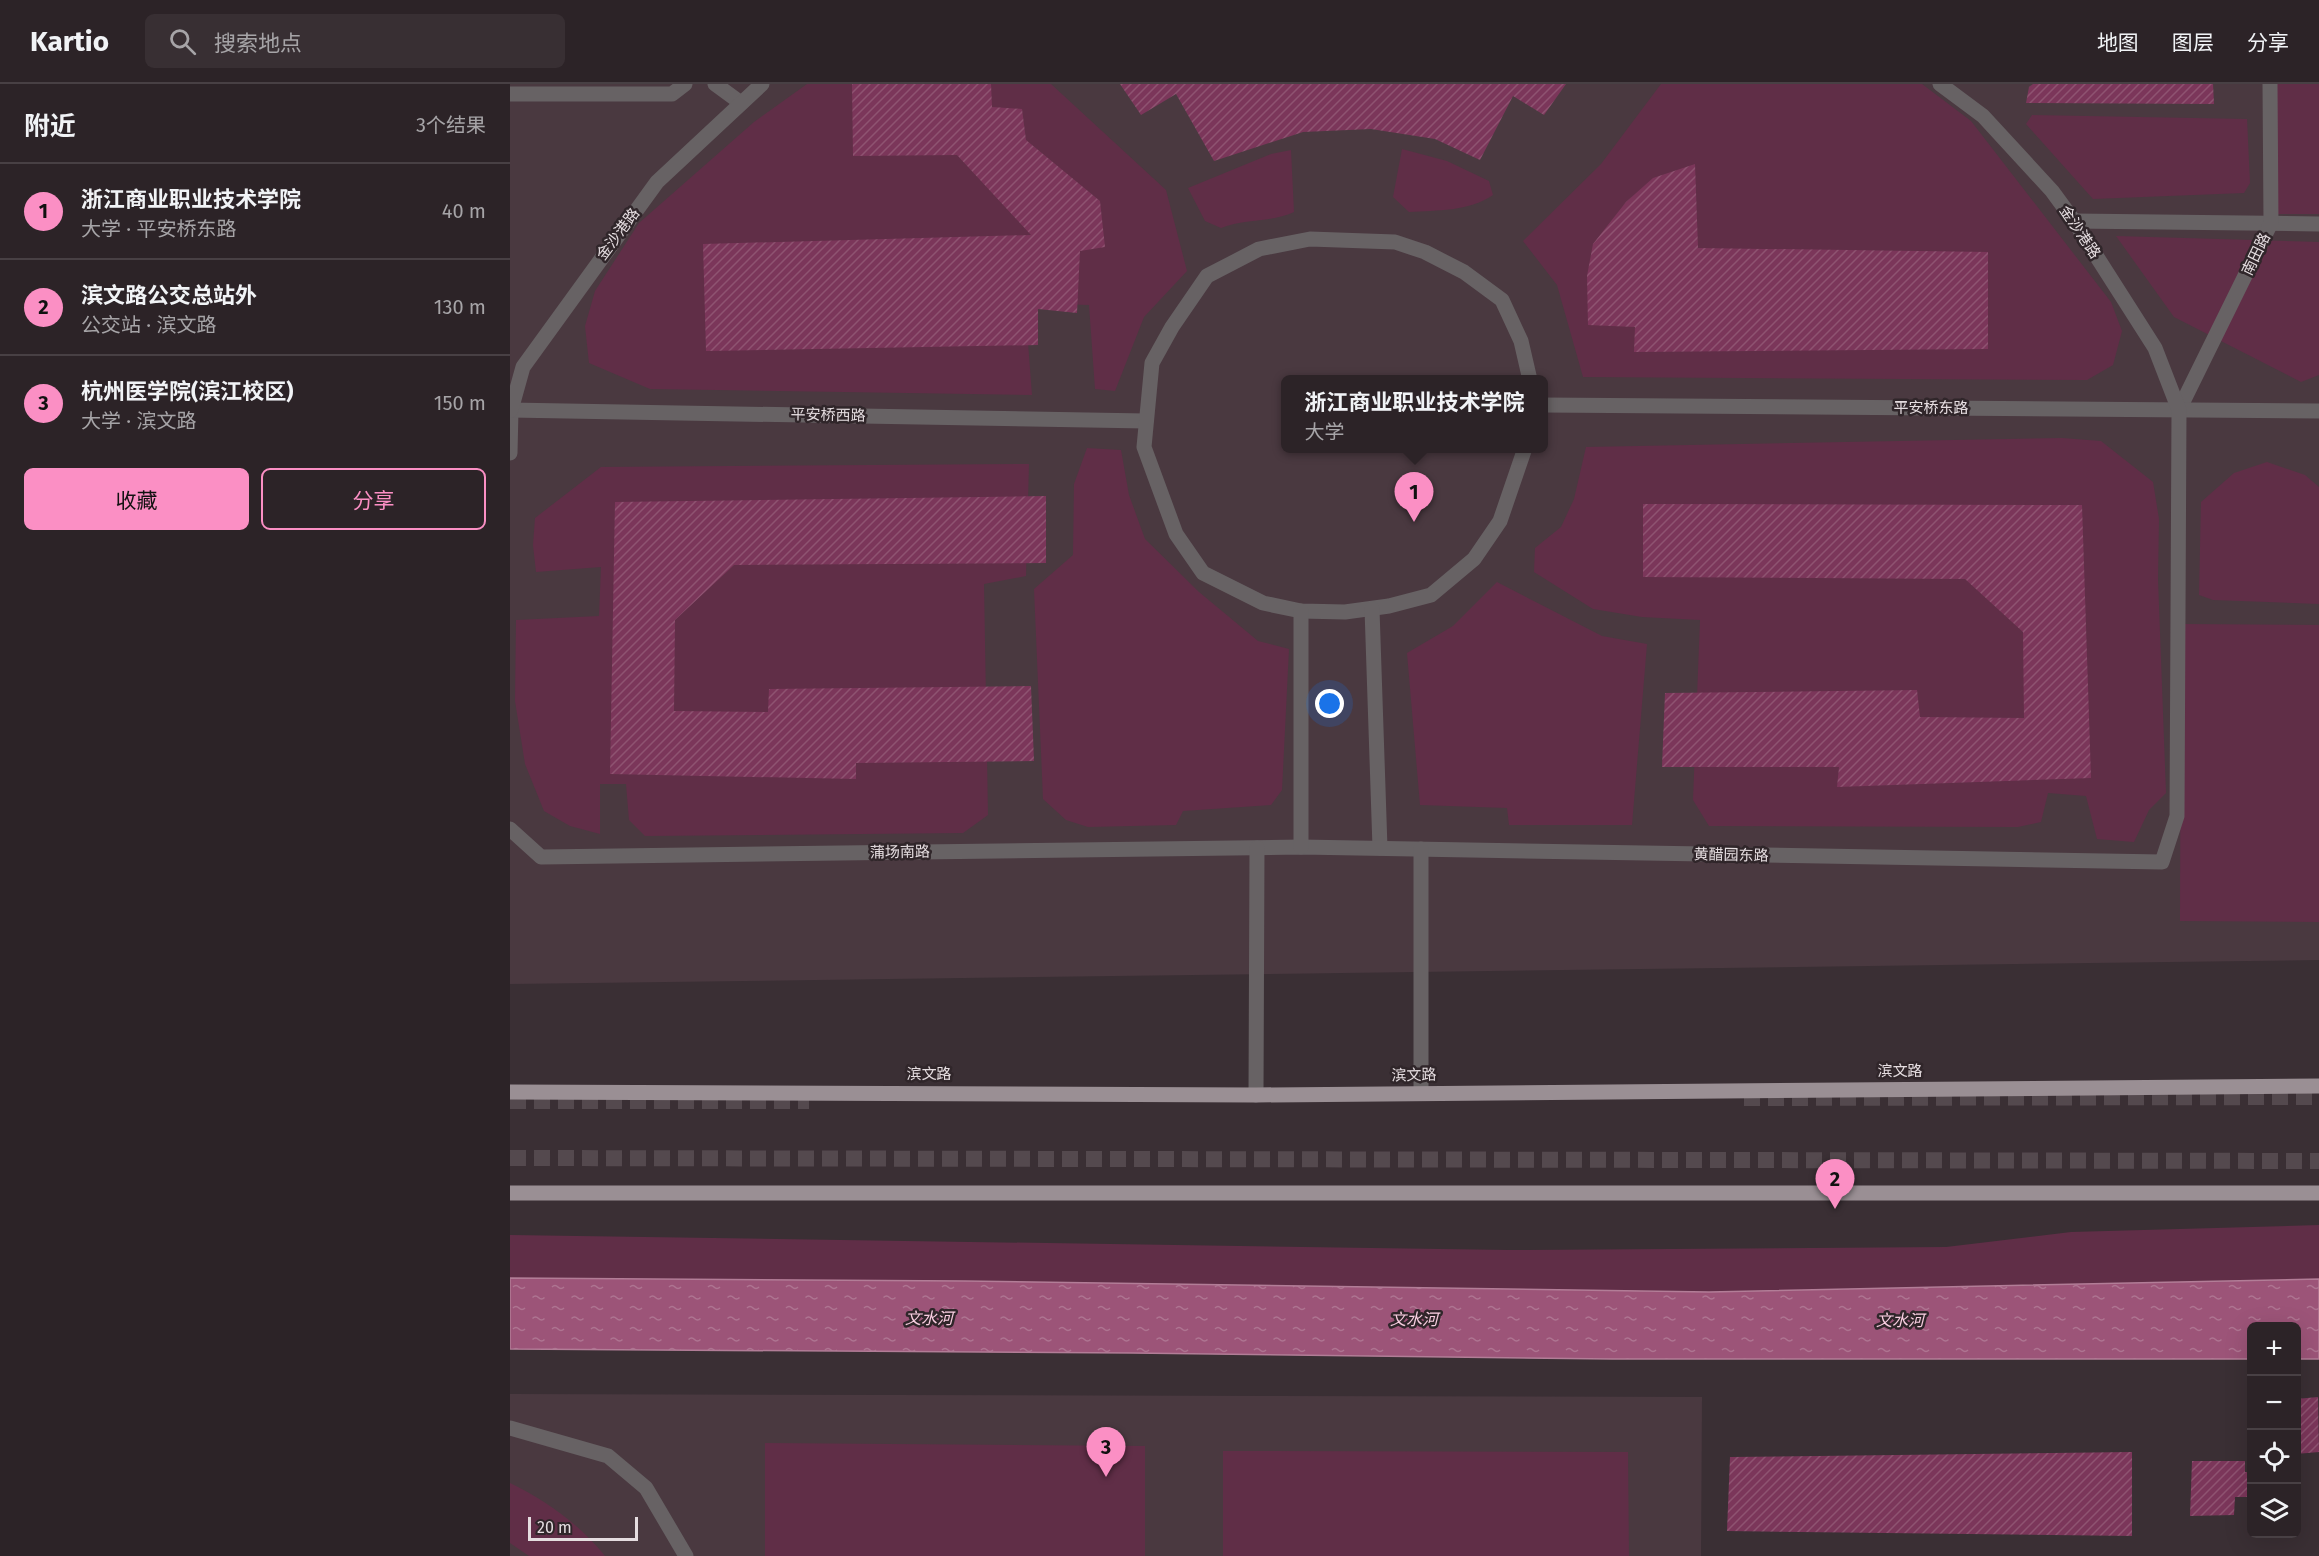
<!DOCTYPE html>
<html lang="zh">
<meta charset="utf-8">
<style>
:root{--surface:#2c2327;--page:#382f33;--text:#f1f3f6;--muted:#a6a4a7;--line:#484044;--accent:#fb8fc4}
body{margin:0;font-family:"Fira Sans","Noto Sans SC",sans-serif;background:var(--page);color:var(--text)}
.controls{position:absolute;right:18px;bottom:18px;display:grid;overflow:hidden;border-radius:9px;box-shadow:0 6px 24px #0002}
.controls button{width:54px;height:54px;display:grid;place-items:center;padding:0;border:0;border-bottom:2px solid var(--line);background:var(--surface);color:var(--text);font:30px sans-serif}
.scale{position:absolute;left:18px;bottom:15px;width:110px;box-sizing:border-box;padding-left:6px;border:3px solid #e5dde0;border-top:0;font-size:16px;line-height:21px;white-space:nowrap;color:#e5dde0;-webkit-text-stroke:4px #30262a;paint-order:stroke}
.you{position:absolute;left:820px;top:620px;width:21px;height:21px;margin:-15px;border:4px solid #fff;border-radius:50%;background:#1a73e8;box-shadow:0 0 0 9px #1a73e833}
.badge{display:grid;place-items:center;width:39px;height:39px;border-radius:50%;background:var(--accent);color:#111;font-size:20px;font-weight:700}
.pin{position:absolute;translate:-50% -50px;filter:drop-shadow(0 2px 3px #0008)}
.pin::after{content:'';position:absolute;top:32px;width:21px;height:18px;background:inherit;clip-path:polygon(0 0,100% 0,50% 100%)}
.popup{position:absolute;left:771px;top:291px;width:267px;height:78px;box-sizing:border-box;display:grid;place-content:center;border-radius:9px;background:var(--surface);filter:drop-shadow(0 2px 4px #0005);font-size:20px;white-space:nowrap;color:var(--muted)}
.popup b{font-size:22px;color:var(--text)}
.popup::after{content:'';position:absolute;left:50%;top:100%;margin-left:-12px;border:12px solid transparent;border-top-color:var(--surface)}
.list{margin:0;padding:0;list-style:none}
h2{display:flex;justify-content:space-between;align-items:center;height:78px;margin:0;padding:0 24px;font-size:26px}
h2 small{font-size:20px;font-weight:400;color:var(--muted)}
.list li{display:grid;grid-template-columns:39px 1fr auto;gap:18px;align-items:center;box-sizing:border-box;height:96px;padding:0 24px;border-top:2px solid var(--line)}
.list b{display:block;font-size:22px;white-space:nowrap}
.list p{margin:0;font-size:20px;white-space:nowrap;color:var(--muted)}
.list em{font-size:20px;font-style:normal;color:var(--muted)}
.actions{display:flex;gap:12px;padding:18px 24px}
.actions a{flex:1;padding:14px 0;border:2px solid var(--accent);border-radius:9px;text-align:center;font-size:21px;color:var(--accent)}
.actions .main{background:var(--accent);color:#111}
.icon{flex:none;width:33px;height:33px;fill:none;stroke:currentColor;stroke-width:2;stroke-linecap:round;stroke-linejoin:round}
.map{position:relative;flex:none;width:1809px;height:1472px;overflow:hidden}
header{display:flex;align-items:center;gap:36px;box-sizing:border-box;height:84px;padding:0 30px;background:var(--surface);border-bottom:2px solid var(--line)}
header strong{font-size:28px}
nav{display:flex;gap:33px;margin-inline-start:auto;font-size:21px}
.search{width:420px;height:54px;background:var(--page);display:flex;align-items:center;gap:15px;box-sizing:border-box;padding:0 21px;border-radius:9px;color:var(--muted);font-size:22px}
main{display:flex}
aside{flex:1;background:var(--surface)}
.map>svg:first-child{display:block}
</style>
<header>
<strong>Kartio</strong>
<div class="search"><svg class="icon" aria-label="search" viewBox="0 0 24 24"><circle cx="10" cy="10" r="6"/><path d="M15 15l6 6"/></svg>搜索地点</div>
<nav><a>地图</a><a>图层</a><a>分享</a></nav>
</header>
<main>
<aside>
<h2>附近<small>3个结果</small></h2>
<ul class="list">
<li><span class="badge">1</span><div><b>浙江商业职业技术学院</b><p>大学 · 平安桥东路</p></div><em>40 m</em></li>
<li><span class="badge">2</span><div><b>滨文路公交总站外</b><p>公交站 · 滨文路</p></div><em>130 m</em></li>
<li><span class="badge">3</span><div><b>杭州医学院(滨江校区)</b><p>大学 · 滨文路</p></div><em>150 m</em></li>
</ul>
<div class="actions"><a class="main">收藏</a><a>分享</a></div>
</aside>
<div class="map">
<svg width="1809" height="1472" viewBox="0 0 1809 1472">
<defs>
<pattern id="water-ripples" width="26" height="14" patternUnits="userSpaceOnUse" patternTransform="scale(1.5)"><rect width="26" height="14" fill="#9c5478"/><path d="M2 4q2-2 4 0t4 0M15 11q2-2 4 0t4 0" fill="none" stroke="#ae7491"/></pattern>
<pattern id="building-hatch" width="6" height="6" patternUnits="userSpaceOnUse" patternTransform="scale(1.5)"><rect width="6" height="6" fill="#7b365a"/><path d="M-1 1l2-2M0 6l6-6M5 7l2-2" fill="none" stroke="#8e5371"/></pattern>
</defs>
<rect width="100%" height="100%" fill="#3a2f34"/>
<g fill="#4a3940" fill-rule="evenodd">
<path d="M0,0H1809V876L0,900ZM775,296H1033V364H775Z"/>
<polygon points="0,1310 1192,1313 1191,1472 0,1472"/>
</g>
<g fill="#602e47">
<polygon points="297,0 541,0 656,106 677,187 634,233 605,307 585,305 579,221 515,219 522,311 140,305 79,279 75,242 85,207 129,139 244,38"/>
<polygon points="1151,0 1412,0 1461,37 1601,218 1612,247 1603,281 1577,296 1073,293 1047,201 1013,157 1091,80"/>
<rect x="1765" y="0" width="44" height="130"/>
<polygon points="1522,31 1737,35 1740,99 1734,109 1583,115 1516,40"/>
<path d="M892,65L937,77L979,97L983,111C958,128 927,126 899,128L883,113Z"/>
<path d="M781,66L784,128C760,139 736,134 711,144L695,137L678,104L761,70Z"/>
<polygon points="1606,152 1809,158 1809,291 1791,298 1664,233"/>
<polygon points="1552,354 1591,357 1643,398 1649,435 1648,495 1656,709 1639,726 1624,758 1587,755 1576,712 1538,709 1531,738 1508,743 1199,742 1183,716 1190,536 1132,533 1083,525 1024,488 1025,464 1051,443 1064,415 1076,363"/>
<polygon points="577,364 611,366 619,411 635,455 689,508 748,557 779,565 772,706 761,721 673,727 666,741 578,743 556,736 533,715 524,505 563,471 564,400"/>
<polygon points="1757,378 1795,391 1809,403 1809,520 1703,516 1689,511 1691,418 1724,389"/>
<polygon points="519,380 516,492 474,500 478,731 453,749 135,752 119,736 116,700 90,700 90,750 60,742 34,727 15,680 5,617 6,536 89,532 91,483 26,488 23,461 25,434 91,383"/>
<polygon points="987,498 1092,552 1137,560 1122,741 999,741 997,724 910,721 897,569 943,542"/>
<polygon points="1671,540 1809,541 1809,838 1670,837"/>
<polygon points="1809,1141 1809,1195 1199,1208 0,1201 0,1151 999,1166 1436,1163 1561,1148"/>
<polygon points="255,1359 635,1362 635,1472 255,1472"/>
<polygon points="713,1367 1118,1368 1119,1472 713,1472"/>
<path d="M0,1399C37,1417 69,1440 95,1472H19L0,1459Z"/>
</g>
<polygon fill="url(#water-ripples)" stroke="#b27d97" stroke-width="1.5" points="0,1194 455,1197 1199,1208 1809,1195 1809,1275 1787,1275 1786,1242 1742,1242 1741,1275 1102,1275 622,1269 0,1265"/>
<g fill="url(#building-hatch)">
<polygon points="342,0 481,0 482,23 512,25 516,56 590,117 595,163 570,167 567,229 528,225 528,261 196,267 193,160 521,151 447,71 343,72"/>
<polygon points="610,0 1056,0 1034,31 1003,12 970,76 925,55 861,45 793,48 704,77 666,10 631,31"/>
<polygon points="1523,0 1703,0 1704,20 1516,19 1519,3"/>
<polygon points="1185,80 1188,164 1478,168 1478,265 1124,268 1125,243 1078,241 1077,192 1083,160 1116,118 1143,94"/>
<polygon points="536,412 536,479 224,481 165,536 164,627 258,628 259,605 521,602 524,677 346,679 346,695 100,690 105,418"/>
<polygon points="1133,420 1572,421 1581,694 1327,703 1329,683 1152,683 1155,609 1407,606 1410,633 1514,634 1513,548 1455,495 1133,493"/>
<polygon points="1808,1313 1809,1368 1786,1370 1786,1315"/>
<polygon points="1622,1368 1622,1452 1217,1447 1220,1373"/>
<polygon points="1682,1377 1735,1377 1735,1388 1742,1388 1742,1413 1725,1413 1724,1431 1680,1432"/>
</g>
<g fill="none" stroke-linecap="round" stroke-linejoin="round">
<g stroke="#54494e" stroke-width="16" stroke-dasharray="16 8" stroke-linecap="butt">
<polyline points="1234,1014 1809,1013"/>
<polyline points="0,1017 299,1017"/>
<polyline points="0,1074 1809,1077"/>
</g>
<g stroke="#676264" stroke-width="15">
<polyline points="205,0 231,19"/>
<polyline points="0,10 162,10 175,0"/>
<polyline points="1564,137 1809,140"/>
<polyline points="1669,326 1761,139 1760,0"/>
<polyline points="0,369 1,326"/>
<polyline points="0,1344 98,1372 136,1404 176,1472"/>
</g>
<g stroke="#676264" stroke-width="15">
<polyline points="1033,321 1809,327"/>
<polyline points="0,326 636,337"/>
<polyline points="1,326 13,283 147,98 252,0"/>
<polyline points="1015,364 990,437 964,475 921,511 879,522 835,528 791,527 753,519 693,489 666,450 634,363 642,279 662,243 697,192 749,165 800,155 885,158 915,168 954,188 992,216 1011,257 1020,296"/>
<polyline points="862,525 870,764"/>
<polyline points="0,745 31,773 791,763 1652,778 1667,732 1669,326 1645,264 1564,137 1542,107 1473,32 1430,0"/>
<polyline points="791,763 791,527"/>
<polyline points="911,765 911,1009"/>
<polyline points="746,1011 747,764"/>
</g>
<g stroke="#9a8f94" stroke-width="15">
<polyline points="0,1008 746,1011 1809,1002"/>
<polyline points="0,1109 1809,1109"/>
</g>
</g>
<g text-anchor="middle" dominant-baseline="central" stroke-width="5" stroke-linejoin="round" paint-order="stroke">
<g font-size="15" fill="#e5dde0" stroke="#30262a">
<text transform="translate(1570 148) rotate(56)">金沙港路</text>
<text transform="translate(108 150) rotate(-53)">金沙港路</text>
<text transform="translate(1746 170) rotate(-64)">南田路</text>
<text x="1421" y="324">平安桥东路</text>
<text transform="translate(318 331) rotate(1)">平安桥西路</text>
<text transform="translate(390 768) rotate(-1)">蒲场南路</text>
<text transform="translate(1221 771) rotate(1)">黄醋园东路</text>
<text x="1390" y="987">滨文路</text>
<text x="419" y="990">滨文路</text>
<text transform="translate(904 991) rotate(-1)">滨文路</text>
</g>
<g font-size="16" font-style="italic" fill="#f9cee1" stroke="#30262a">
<text x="419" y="1234">文水河</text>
<text x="904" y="1235">文水河</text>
<text x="1390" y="1236">文水河</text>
</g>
</g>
</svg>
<div class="controls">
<button>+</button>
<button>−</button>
<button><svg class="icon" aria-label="locate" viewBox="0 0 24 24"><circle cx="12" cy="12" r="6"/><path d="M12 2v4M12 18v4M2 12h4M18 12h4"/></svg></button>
<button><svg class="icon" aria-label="layers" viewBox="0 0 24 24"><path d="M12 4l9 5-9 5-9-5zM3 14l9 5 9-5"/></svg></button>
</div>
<div class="scale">20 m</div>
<div class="you"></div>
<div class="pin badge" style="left:904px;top:438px">1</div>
<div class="popup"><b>浙江商业职业技术学院</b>大学</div>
<div class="pin badge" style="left:1325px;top:1125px">2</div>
<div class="pin badge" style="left:596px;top:1393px">3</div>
</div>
</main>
